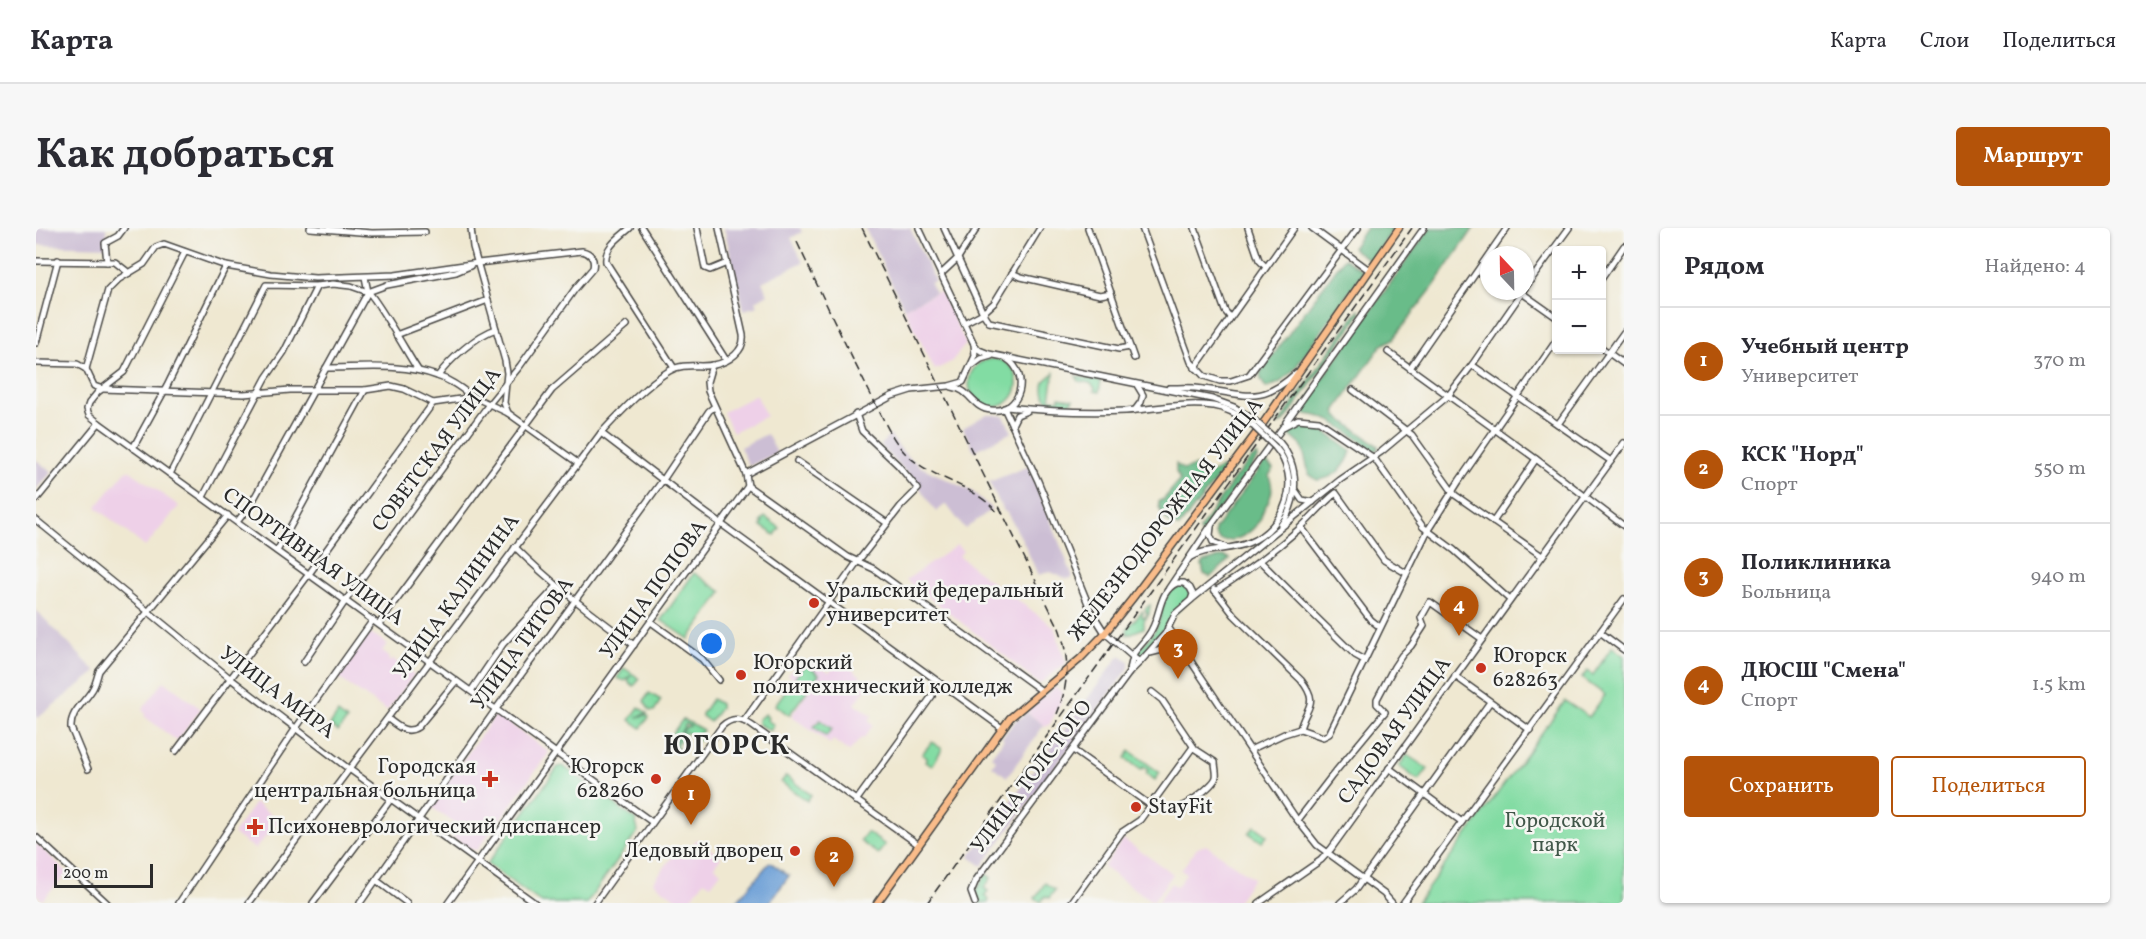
<!DOCTYPE html>
<html lang="ru">
<meta charset="utf-8">
<style>
:root{--surface:#fff;--page:#f7f7f7;--text:#2b2b33;--muted:#7c7c81;--line:#e1e1e2;--accent:#b45309}
body{margin:0;font-family:Vollkorn,serif;background:var(--page);color:var(--text)}
.controls{position:absolute;right:18px;top:18px;display:grid;overflow:hidden;border-radius:6px;box-shadow:0 2px 4px #0004}
.controls button{width:54px;height:54px;display:grid;place-items:center;padding:0;border:0;border-bottom:2px solid var(--line);background:var(--surface);color:var(--text);font:30px sans-serif}
.compass{position:absolute;left:1444px;top:18px;width:54px;height:54px;border-radius:50%;background:var(--surface);box-shadow:0 2px 4px #0004;rotate:338deg}
.scale{position:absolute;left:18px;bottom:15px;width:99px;box-sizing:border-box;padding-left:6px;border:3px solid #2b2b2b;border-top:0;font-size:16px;line-height:21px;white-space:nowrap;color:#2b2b2b;-webkit-text-stroke:4px #f6f6f2;paint-order:stroke}
.you{position:absolute;left:676px;top:416px;width:21px;height:21px;margin:-15px;border:4px solid #fff;border-radius:50%;background:#1a73e8;box-shadow:0 0 0 9px #1a73e833}
.badge{display:grid;place-items:center;width:39px;height:39px;border-radius:50%;background:var(--accent);color:#fff;font-size:20px;font-weight:700}
.pin{position:absolute;translate:-50% -50px;filter:drop-shadow(0 2px 3px #0008)}
.pin::after{content:'';position:absolute;top:32px;width:21px;height:18px;background:inherit;clip-path:polygon(0 0,100% 0,50% 100%)}
.list{margin:0;padding:0;list-style:none}
h2{display:flex;justify-content:space-between;align-items:center;height:78px;margin:0;padding:0 24px;font-size:26px}
h2 small{font-size:20px;font-weight:400;color:var(--muted)}
.list li{display:grid;grid-template-columns:39px 1fr auto;gap:18px;align-items:center;box-sizing:border-box;height:108px;padding:0 24px;border-top:2px solid var(--line)}
.list b{display:block;font-size:22px;white-space:nowrap}
.list p{margin:0;font-size:20px;white-space:nowrap;color:var(--muted)}
.list em{font-size:20px;font-style:normal;color:var(--muted)}
.actions{display:flex;gap:12px;padding:18px 24px}
.actions a{flex:1;padding:14px 0;border:2px solid var(--accent);border-radius:6px;text-align:center;font-size:21px;color:var(--accent)}
.actions .main{background:var(--accent);color:#fff}
.map{position:relative;flex:none;width:1588px;height:675px;overflow:hidden;border-radius:6px}
header{display:flex;align-items:center;gap:36px;box-sizing:border-box;height:84px;padding:0 30px;background:var(--surface);border-bottom:2px solid var(--line)}
header strong{font-size:28px}
nav{display:flex;gap:33px;margin-inline-start:auto;font-size:21px}
.intro{display:flex;align-items:center;justify-content:space-between;box-sizing:border-box;height:144px;padding:0 36px}
h1{margin:0;font-size:42px}
.button{padding:15px 27px;border-radius:6px;background:var(--accent);color:#fff;font-size:21px;font-weight:700}
main{display:flex;gap:36px;padding:0 36px}
aside{flex:1;background:var(--surface);border-radius:6px;box-shadow:0 2px 4px #0004}
.map>svg:first-child{display:block}
</style>
<header>
<strong>Карта</strong>
<nav><a>Карта</a><a>Слои</a><a>Поделиться</a></nav>
</header>
<div class="intro"><h1>Как добраться</h1><a class="button">Маршрут</a></div>
<main>
<div class="map">
<svg width="1588" height="675" viewBox="0 0 1588 675">
<rect width="100%" height="100%" fill="#f6f6f2"/>
<filter id="ink" filterUnits="userSpaceOnUse"><feTurbulence type="fractalNoise" baseFrequency=".0167" numOctaves="2"/><feDisplacementMap in="SourceGraphic" scale="12" xChannelSelector="R" yChannelSelector="G"/><feConvolveMatrix kernelMatrix="1 2 1 2 8 2 1 2 1" color-interpolation-filters="sRGB"/></filter>
<filter id="wash" filterUnits="userSpaceOnUse"><feTurbulence type="fractalNoise" baseFrequency=".008" numOctaves="4" result="noise"/><feDisplacementMap in="SourceGraphic" scale="24" xChannelSelector="R" yChannelSelector="G"/><feGaussianBlur stdDeviation="1.35" result="paint"/><feColorMatrix in="noise" values="0 0 0 0 0 0 0 0 0 0 0 0 0 0 0 0 0 1.4 0 .05"/><feComposite in="paint" operator="in"/></filter>
<g filter="url(#wash)">
<rect width="100%" height="100%" fill="#efe8d1"/>
<g fill="#eed0e8">
<polygon points="904,63 930,116 915,134 899,142 868,80"/>
<polygon points="720,167 730,188 697,204 687,184"/>
<polygon points="93,242 143,278 109,319 60,279 90,243"/>
<polygon points="921,317 927,323 923,328 977,371 979,370 1018,399 1030,435 1003,456 973,431 870,352"/>
<polygon points="333,406 340,408 351,416 346,423 353,429 352,432 355,434 357,431 378,447 351,483 301,449"/>
<polygon points="775,430 793,444 804,432 825,448 822,453 831,459 819,476 836,488 832,493 837,497 827,511 825,510 813,524 797,512 794,516 755,488 773,462 752,447 764,431 770,436"/>
<polygon points="128,453 165,481 141,513 108,488 110,486 106,482"/>
<polygon points="1019,459 1027,464 1025,473 1014,496 1009,498 991,484 998,476"/>
<polygon points="460,486 512,523 512,526 441,622 432,621 414,607 421,597 394,578"/>
<polygon points="219,575 243,593 219,621 197,606"/>
<polygon points="661,611 685,629 678,638 685,644 675,657 668,653 652,675 646,675 617,654 642,622 649,627"/>
<polygon points="1087,611 1137,646 1117,674 1067,639"/>
<polygon points="0,615 32,645 6,672 0,666"/>
<polygon points="1170,617 1217,650 1200,675 1121,675 1135,655 1141,659 1150,646 1145,642 1161,620"/>
</g>
<g fill="#ccbed4">
<polygon points="0,0 70,0 72,19 0,17"/>
<polygon points="688,0 764,0 766,4 755,10 767,34 726,54 732,66 720,73 722,78 708,82"/>
<polygon points="829,0 874,0 899,53 894,55 899,65 868,80"/>
<polygon points="951,186 968,188 976,204 938,223 927,200"/>
<polygon points="731,206 741,225 713,238 704,219"/>
<polygon points="854,207 868,225 885,239 937,264 956,281 929,301 910,276 900,284 882,257 844,217"/>
<polygon points="0,232 16,244 0,261"/>
<polygon points="993,238 1037,349 1032,351 1014,344 1002,347 987,313 971,285 967,282 953,254"/>
<polygon points="0,382 60,444 0,491"/>
<polygon points="1084,427 1093,433 1093,440 946,638 933,629"/>
<polygon points="990,484 1008,497 971,549 956,538 960,532 955,528 968,511 966,509 982,490 984,491"/>
</g>
<g fill="#82dca3" stroke="#568467" stroke-width="1.5">
<circle cx="957" cy="155" r="24"/>
<path d="M1018,145L1014,171L1023,172V169L1037,171L1032,178L1019,177C1009,172 1005,164 1008,154Z"/>
<polygon points="1040,148 1065,153 1063,164 1058,163 1059,160 1054,155 1043,153"/>
<polygon points="729,289 744,300 739,307 725,298 727,295 725,294"/>
<polygon points="658,345 686,364 653,411 625,392"/>
<path d="M1141,357L1150,359L1154,366V370L1134,391L1124,408L1102,430L1100,425C1107,417 1116,408 1121,399C1127,384 1126,366 1141,357Z"/>
<polygon points="1114,377 1113,386 1108,393 1108,400 1091,407 1091,401 1106,383 1107,384 1106,389 1109,390 1111,386 1109,381"/>
<polygon points="1576,419 1588,428 1588,675 1381,675 1529,473 1553,489 1569,467 1546,450 1551,443 1557,447"/>
<polygon points="769,436 783,446 773,460 759,450"/>
<polygon points="588,440 604,451 598,458 592,453 595,447 589,453 581,450"/>
<polygon points="757,452 771,463 753,487 739,477"/>
<polygon points="613,465 625,472 618,483 614,483 608,473"/>
<polygon points="676,471 684,476 684,480 674,494 666,488 666,486"/>
<polygon points="603,479 611,485 601,489 611,487 613,489 605,500 594,492"/>
<polygon points="302,485 311,492 302,503 294,497"/>
<polygon points="729,486 732,490 731,492 738,497 734,503 722,496 722,491"/>
<polygon points="647,491 667,502 665,505 661,504 665,507 663,513 650,504 640,517 643,521 638,519 642,524 636,518 649,500 654,498 650,496 635,518 630,514"/>
<polygon points="784,492 796,501 790,508 778,499"/>
<polygon points="896,514 906,521 896,538 889,534 891,530 886,526"/>
<polygon points="1094,523 1124,545 1119,552 1110,545 1112,542 1107,539 1105,542 1089,530"/>
<polygon points="1371,527 1392,541 1383,553 1363,538"/>
<polygon points="527,538 601,593 600,595 602,603 551,675 506,675 451,636 522,539"/>
<polygon points="750,548 775,567 771,573 745,554"/>
<polygon points="1219,598 1231,607 1226,614 1213,605"/>
<polygon points="831,604 849,617 842,626 824,613"/>
<polygon points="950,646 955,650 948,660 952,663 949,667 953,672 952,675 944,675 940,663"/>
<polygon points="1009,655 1019,662 1013,670 1009,668 1005,674 999,670"/>
</g>
<g fill="#69bc89" stroke="#4a745a" stroke-width="1.5">
<polygon points="1330,0 1358,0 1335,33 1316,20"/>
<path d="M1394,0H1438L1398,58L1357,111L1345,118L1299,183L1301,188L1342,218V222L1337,223C1314,206 1294,185 1264,186L1263,183Z"/>
<polygon points="1308,30 1328,43 1257,143 1243,155 1230,160 1225,152 1224,145"/>
<polygon points="1323,81 1325,85 1248,194 1242,197"/>
<path d="M1265,198L1285,201L1315,223C1311,238 1298,251 1281,252L1273,246L1266,218L1250,204L1253,200Z"/>
<polygon points="1196,204 1201,206 1200,212 1192,222 1184,220 1183,213"/>
<path d="M1221,227L1222,230L1168,304L1164,305L1163,302C1175,286 1206,234 1221,227Z"/>
<path d="M1229,233L1237,241L1233,248C1238,260 1236,269 1229,279C1226,283 1226,288 1224,292C1216,305 1200,315 1184,312L1179,306V301Z"/>
<path d="M1140,236L1148,242L1158,238C1172,244 1173,249 1186,239L1188,242L1143,299C1133,297 1121,283 1123,273L1128,271L1144,252L1140,244Z"/>
<path d="M1188,328L1194,331C1190,335 1178,347 1174,349L1168,346L1166,337L1168,334Z"/>
</g>
<polygon fill="#6a9ed6" stroke="#4a6480" stroke-width="1.5" points="734,634 753,648 733,675 699,675"/>
</g>
<g filter="url(#ink)">
<g fill="none" stroke-linecap="round" stroke-linejoin="round">
<g stroke="#484744" stroke-width="8">
<g id="minor">
<polyline points="274,0 336,5 389,4"/>
<polyline points="435,0 437,19 469,133 471,145 468,175 472,185"/>
<path d="M594,0C584,9 568,19 570,34L638,140"/>
<polyline points="606,0 690,132"/>
<polyline points="661,0 669,40 674,42 691,35"/>
<polyline points="908,0 947,85 953,94 1083,121 1094,119"/>
<polyline points="1052,0 1098,130"/>
<polyline points="1106,0 1155,134 1168,148 1184,153 1195,153 1213,147 1322,0"/>
<polyline points="1159,0 1189,83 1194,89"/>
<polyline points="1212,0 1223,32 1230,39"/>
<polyline points="1276,0 1333,42"/>
<path d="M0,33L79,34L93,45L108,36L120,19L128,16L190,38L235,46L279,50L359,47L442,35L546,23C555,25 559,31 557,40L539,61L484,138L453,176L310,372L268,434"/>
<polyline points="71,34 69,15 82,8 88,0"/>
<polyline points="976,45 985,49 1064,67 1075,65"/>
<polyline points="905,46 922,30 941,0"/>
<polyline points="1566,50 1588,18"/>
<polyline points="1489,60 1533,0"/>
<path d="M332,64C339,68 374,130 382,142"/>
<polyline points="1486,65 1520,89"/>
<polyline points="928,95 947,85 958,75 1004,0"/>
<polyline points="360,107 452,72"/>
<polyline points="0,115 22,32"/>
<polyline points="938,116 943,122 953,126 1176,171 1198,179 1217,191"/>
<polyline points="1566,120 1588,136"/>
<polyline points="1352,124 1500,231 1588,298"/>
<polyline points="0,135 41,136 50,141 58,158 67,161 208,166 254,162 329,162 355,158 368,161 397,175 438,169 472,185 542,235"/>
<polyline points="937,137 945,131 955,128"/>
<polyline points="1436,137 1575,233"/>
<path d="M290,140C326,140 366,135 401,148C415,152 426,161 437,169"/>
<polyline points="1159,140 1258,0"/>
<polyline points="1374,140 1471,0"/>
<polyline points="50,141 72,62 83,51 93,45"/>
<path d="M402,148C413,132 441,107 460,101"/>
<path d="M916,159C934,161 937,181 955,182C986,185 994,146 971,131"/>
<path d="M1133,160C1144,160 1156,159 1167,161C1209,166 1225,178 1260,145"/>
<polyline points="1317,162 1376,207 1419,267 1506,328"/>
<path d="M971,179C1011,183 1050,185 1090,183C1118,181 1148,174 1177,178C1191,180 1203,187 1214,195"/>
<polyline points="968,180 1002,253 1055,383 1069,405 1097,429 1093,445"/>
<polyline points="1099,182 1105,174 1107,167 1101,157"/>
<polyline points="1250,194 1388,0"/>
<polyline points="63,195 616,594"/>
<polyline points="1522,196 1588,104"/>
<polyline points="976,197 981,187 991,183"/>
<polyline points="565,205 666,282 966,500"/>
<path d="M1243,214C1264,238 1263,272 1245,297"/>
<polyline points="97,220 131,158 190,38"/>
<polyline points="761,233 851,295"/>
<polyline points="134,246 230,57 281,58 297,56 315,58 332,64 351,57 420,44 434,38"/>
<polyline points="710,246 856,168 875,162 913,158 927,154 939,128 938,116 883,0"/>
<polyline points="712,258 812,329 838,341 1006,463"/>
<polyline points="1259,262 1266,272 1277,274"/>
<polyline points="167,269 230,150 248,124 281,58"/>
<polyline points="0,272 63,195 53,187 51,181 53,175 62,164 88,144 149,24"/>
<polyline points="0,292 195,451 309,538 499,675"/>
<polyline points="201,294 215,276 332,64 329,49"/>
<polyline points="1457,294 1500,231"/>
<polyline points="1175,299 1174,307 1177,314 1189,319"/>
<polyline points="1265,299 1335,392 1344,399"/>
<path d="M479,319C516,356 556,386 598,417"/>
<polyline points="241,323 329,162"/>
<path d="M1153,330C1170,319 1193,323 1212,315C1250,300 1267,251 1239,219"/>
<polyline points="1224,333 1276,385 1319,427 1328,432"/>
<path d="M1141,355H1148L1154,360L1157,366L1155,372L1139,386L1129,406L1104,434L1097,429L1098,425C1104,417 1112,410 1116,401C1125,385 1123,363 1141,355Z"/>
<polyline points="1133,360 1176,296 1247,199 1262,191 1283,193 1338,230 1387,299 1418,322 1474,372"/>
<path d="M1178,361L1198,387L1265,452C1284,476 1270,478 1264,501"/>
<path d="M1179,363C1209,345 1237,324 1263,301C1276,289 1286,276 1300,265L1348,332L1370,345"/>
<polyline points="1155,372 1304,252 1345,224 1412,168 1436,137 1487,63"/>
<polyline points="615,394 666,431 683,452"/>
<polyline points="343,396 516,162 591,97"/>
<polyline points="1132,399 1259,589 1281,617 1348,666 1356,675"/>
<polyline points="1564,404 1588,422"/>
<polyline points="1114,425 1138,419 1146,421"/>
<polyline points="1419,448 1494,502"/>
<polyline points="435,463 467,416 521,358"/>
<path d="M1116,464L1126,472L1159,521L1179,534C1179,539 1181,545 1180,549C1178,558 1142,585 1134,582C1128,581 1122,575 1118,571"/>
<path d="M352,491C362,498 370,507 382,499L420,453"/>
<polyline points="708,493 819,337 865,278 882,261 862,237 826,203 820,186"/>
<polyline points="1216,521 1248,506 1264,501 1287,509 1293,506 1392,302 1423,253 1520,113"/>
<polyline points="1037,522 1114,577"/>
<polyline points="140,523 273,346 397,175"/>
<polyline points="1353,540 1426,594"/>
<path d="M52,541L35,500C34,484 48,475 56,462C60,456 61,449 63,443L192,287"/>
<polyline points="820,573 896,468"/>
<polyline points="1262,592 1295,549 1349,484 1341,476 1341,471 1358,439 1366,427 1375,418 1388,398 1385,390 1394,374 1446,411"/>
<polyline points="0,609 71,675"/>
<polyline points="340,652 371,675"/>
<polyline points="143,675 260,500 337,392"/>
<path d="M213,675L565,205C583,186 611,156 633,143C648,134 663,140 678,137C693,134 709,123 707,107L683,0"/>
<polyline points="277,675 355,571"/>
<polyline points="324,675 460,481 629,249 673,183 678,179"/>
<polyline points="412,675 712,258 710,246 672,163 671,154 676,137"/>
<path d="M559,675L686,498C696,489 704,490 715,497L883,617"/>
<polyline points="939,675 935,664 940,652 1093,445 1104,434"/>
<polyline points="1035,675 1086,604 1104,592 1157,519"/>
<polyline points="1223,675 1285,632 1295,621 1588,215"/>
<polyline points="1304,675 1320,661 1454,474"/>
<polyline points="1367,675 1588,371"/>
</g>
</g>
<g stroke="#484744" stroke-width="9">
<polyline id="major" points="841,675 974,490 1044,431 1069,405 1096,371 1221,204 1363,0"/>
</g>
<use href="#minor" stroke="#fff" stroke-width="5"/>
<use href="#major" stroke="#f9bc8a" stroke-width="6"/>
<g stroke="#2b2b2b" stroke-width="1.5" stroke-dasharray="9 4.5" stroke-linecap="butt">
<path d="M826,0L1023,400C1034,430 1033,456 1021,486"/>
<path d="M761,14C785,65 809,117 835,167C846,187 854,210 870,226C898,253 935,254 962,285"/>
<polyline points="891,675 1376,0"/>
</g>
<g stroke="#484744" stroke-width="8" stroke-linecap="butt">
<g id="minor-bridge">
<polyline points="1217,191 1243,214"/>
<polyline points="1214,195 1239,219"/>
</g>
</g>
<use href="#minor-bridge" stroke="#fff" stroke-width="5"/>
</g>
</g>
<g fill="#c8321e" stroke="#f6f6f2" stroke-width="2">
<circle cx="778" cy="375" r="6"/>
<circle cx="1445" cy="440" r="6"/>
<circle cx="705" cy="447" r="6"/>
<path d="M451 542h6v6h6v6h-6v6h-6v-6h-6v-6h6z"/>
<circle cx="620" cy="551" r="6"/>
<circle cx="1100" cy="579" r="6"/>
<path d="M216 590h6v6h6v6h-6v6h-6v-6h-6v-6h6z"/>
<circle cx="759" cy="623" r="6"/>
</g>
<g text-anchor="middle" dominant-baseline="central" stroke-width="5" stroke-linejoin="round" paint-order="stroke">
<g font-size="21" fill="#2b2b2b" stroke="#f6f6f2">
<text transform="translate(401 222) rotate(-53)">СОВЕТСКАЯ УЛИЦА</text>
<text transform="translate(1130 292) rotate(-52)">ЖЕЛЕЗНОДОРОЖНАЯ УЛИЦА</text>
<text transform="translate(277 329) rotate(36)">СПОРТИВНАЯ УЛИЦА</text>
<text transform="translate(618 362) rotate(-54)">УЛИЦА ПОПОВА</text>
<text transform="translate(421 369) rotate(-54)">УЛИЦА КАЛИНИНА</text>
<text transform="translate(487 416) rotate(-54)">УЛИЦА ТИТОВА</text>
<text transform="translate(241 465) rotate(37)">УЛИЦА МИРА</text>
<text transform="translate(1359 503) rotate(-54)">САДОВАЯ УЛИЦА</text>
<text transform="translate(996 549) rotate(-53)">УЛИЦА ТОЛСТОГО</text>
</g>
<g font-size="21" fill="#2b2b2b" stroke="#f6f6f2" text-anchor="start">
<text x="790" y="363">Уральский федеральный<tspan x="790" dy="24">университет</tspan></text>
<text x="1457" y="428">Югорск<tspan x="1457" dy="24">628263</tspan></text>
<text x="717" y="435">Югорский<tspan x="717" dy="24">политехнический колледж</tspan></text>
<text x="440" y="539" text-anchor="end">Городская<tspan x="440" dy="24">центральная больница</tspan></text>
<text x="608" y="539" text-anchor="end">Югорск<tspan x="608" dy="24">628260</tspan></text>
<text x="1112" y="579">StayFit</text>
<text x="232" y="599">Психоневрологический диспансер</text>
<text x="747" y="623" text-anchor="end">Ледовый дворец</text>
</g>
<g font-size="21" fill="#415749" stroke="#f6f6f2">
<text x="1519" y="593">Городской<tspan x="1519" dy="24">парк</tspan></text>
</g>
<g font-size="27" font-weight="bold" letter-spacing="1.5" fill="#2b2b2b" stroke="#f6f6f2">
<text x="691" y="519">ЮГОРСК</text>
</g>
</g>
</svg>
<div class="controls">
<button>+</button>
<button>−</button>
</div>
<svg class="compass" viewBox="-18 -18 36 36"><path d="M0-13l5 13h-10z" fill="#e53935"/><path d="M0 13l5-13h-10z" fill="#7c7c81"/></svg>
<div class="scale">200 m</div>
<div class="you"></div>
<div class="pin badge" style="left:655px;top:597px">1</div>
<div class="pin badge" style="left:798px;top:659px">2</div>
<div class="pin badge" style="left:1142px;top:451px">3</div>
<div class="pin badge" style="left:1423px;top:408px">4</div>
</div>
<aside>
<h2>Рядом<small>Найдено: 4</small></h2>
<ul class="list">
<li><span class="badge">1</span><div><b>Учебный центр</b><p>Университет</p></div><em>370 m</em></li>
<li><span class="badge">2</span><div><b>КСК &quot;Норд&quot;</b><p>Спорт</p></div><em>550 m</em></li>
<li><span class="badge">3</span><div><b>Поликлиника</b><p>Больница</p></div><em>940 m</em></li>
<li><span class="badge">4</span><div><b>ДЮСШ &quot;Смена&quot;</b><p>Спорт</p></div><em>1.5 km</em></li>
</ul>
<div class="actions"><a class="main">Сохранить</a><a>Поделиться</a></div>
</aside>
</main>
